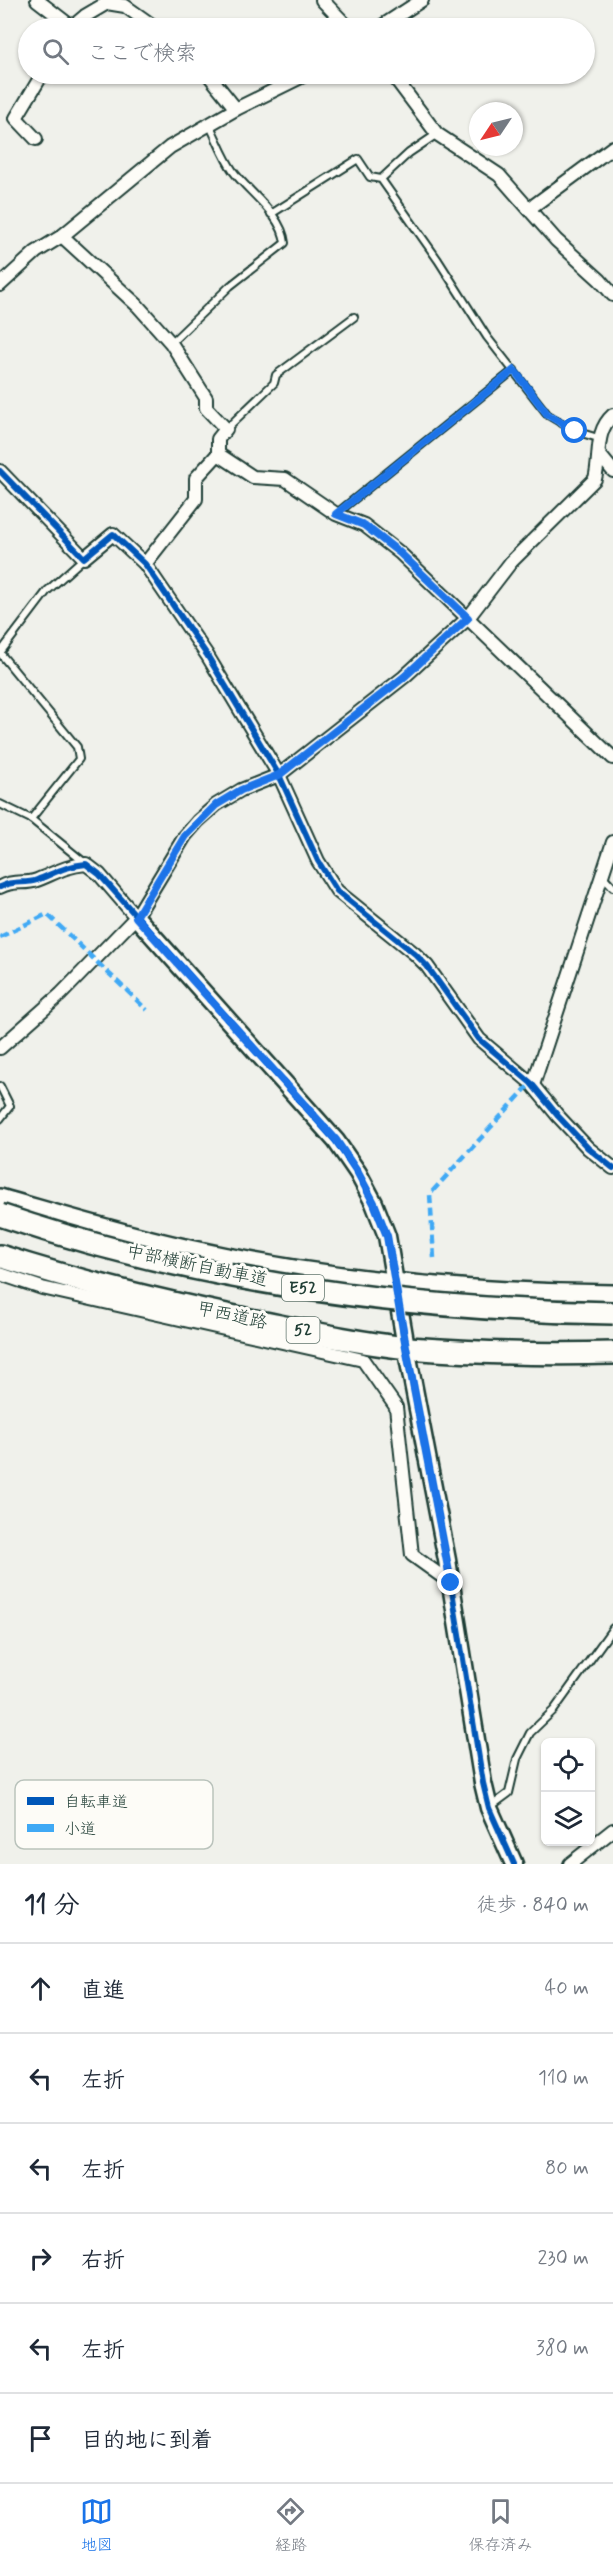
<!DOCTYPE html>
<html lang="ja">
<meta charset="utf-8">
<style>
:root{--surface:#fff;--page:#f2f2f3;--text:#1f2937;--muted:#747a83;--line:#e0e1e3;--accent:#1a73e8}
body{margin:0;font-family:Mynerve,"Klee One",sans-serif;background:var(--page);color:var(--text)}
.controls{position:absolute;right:18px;bottom:18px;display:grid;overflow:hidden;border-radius:9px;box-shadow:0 2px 4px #0004}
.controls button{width:54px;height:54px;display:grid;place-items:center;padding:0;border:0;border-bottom:2px solid var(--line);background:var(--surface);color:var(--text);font:30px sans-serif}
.compass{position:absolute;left:469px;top:102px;width:54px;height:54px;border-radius:50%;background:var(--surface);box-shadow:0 2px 4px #0004;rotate:235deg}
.stop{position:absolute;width:18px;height:18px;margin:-14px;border:4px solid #1a73e8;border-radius:50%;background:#fff}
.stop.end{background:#1a73e8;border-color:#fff;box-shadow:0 2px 6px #0008}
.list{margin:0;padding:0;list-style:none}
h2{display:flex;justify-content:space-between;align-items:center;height:78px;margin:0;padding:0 24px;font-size:26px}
h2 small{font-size:20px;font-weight:400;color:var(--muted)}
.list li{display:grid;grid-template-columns:39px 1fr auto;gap:18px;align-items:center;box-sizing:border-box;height:90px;padding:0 24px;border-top:2px solid var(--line)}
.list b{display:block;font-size:22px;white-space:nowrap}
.list em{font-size:20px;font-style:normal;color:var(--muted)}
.icon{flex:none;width:33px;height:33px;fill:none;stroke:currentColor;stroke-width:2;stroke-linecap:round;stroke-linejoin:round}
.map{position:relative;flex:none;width:613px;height:1864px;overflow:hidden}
.search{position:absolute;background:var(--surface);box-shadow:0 2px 4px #0004;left:18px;right:18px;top:18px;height:66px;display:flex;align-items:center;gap:15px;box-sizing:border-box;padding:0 21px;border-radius:33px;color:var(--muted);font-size:22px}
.sheet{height:618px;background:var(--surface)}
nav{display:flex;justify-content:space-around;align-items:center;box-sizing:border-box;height:84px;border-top:2px solid var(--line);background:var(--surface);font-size:16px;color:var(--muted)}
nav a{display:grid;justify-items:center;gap:3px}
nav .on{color:var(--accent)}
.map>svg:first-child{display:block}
</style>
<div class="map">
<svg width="613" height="1864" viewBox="0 0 613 1864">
<rect width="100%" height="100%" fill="#f0f1eb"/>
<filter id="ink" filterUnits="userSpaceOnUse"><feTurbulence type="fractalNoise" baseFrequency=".0167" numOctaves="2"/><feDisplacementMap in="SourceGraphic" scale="12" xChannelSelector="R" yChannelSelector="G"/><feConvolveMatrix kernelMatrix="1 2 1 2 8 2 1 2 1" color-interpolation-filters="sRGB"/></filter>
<g filter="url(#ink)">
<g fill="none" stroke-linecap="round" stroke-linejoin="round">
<g stroke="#1f3d34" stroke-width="10">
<g id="lane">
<polyline points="381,179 409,153 437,134"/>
<polyline points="271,214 358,159 370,177 381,179 438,260 487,337 548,415 575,431 598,438"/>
<path d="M171,343L230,286L285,243C282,214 248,192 233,171C223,157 217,139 209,124"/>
<polyline points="226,429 274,383 276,375 354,317"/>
<polyline points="336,514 514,370"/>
<polyline points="0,804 31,819 85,863"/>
<polyline points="31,819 79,759 77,747 0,653 47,591 84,558"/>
<polyline points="602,875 613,887"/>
<polyline points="0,1086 10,1106 0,1119"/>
<polyline points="490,1807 509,1793 517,1759 530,1733 554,1710 613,1628"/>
</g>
</g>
<g stroke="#1f3d34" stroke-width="16">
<g id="street">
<polyline points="37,0 72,27 85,16 107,3 125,6 156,28"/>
<polyline points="322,0 349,28"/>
<polyline points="379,28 422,0"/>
<polyline points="208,74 236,109"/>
<polyline points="392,74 437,134 499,175 556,240 600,280 613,295"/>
<polyline points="36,139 16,118 40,78 46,74"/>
<polyline points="529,209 613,147"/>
<polyline points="62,236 137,305 171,343 206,398 206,408 226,429 218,439 218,454 196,478 196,499 145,564"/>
<polyline points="0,285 36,252 62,236 170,147 236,109 307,74"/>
<polyline points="218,454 253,477 285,479 336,514 364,525 400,553 613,758"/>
<polyline points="599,454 613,471"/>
<polyline points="0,471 84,558 113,534 145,564 207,655 279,775 318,861 337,891 415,954 427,966 479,1039 531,1083 558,1116 588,1148 613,1168"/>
<path d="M0,887C15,879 24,885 37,880C55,873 65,866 86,864L99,874L136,917"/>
<path d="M0,1048L61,994L136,917L185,836L198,821L216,805L241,790L279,775L404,677L468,618L511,562L595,479C601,456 594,432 613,415"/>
<polyline points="533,1085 613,842"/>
<polyline points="0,1274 42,1288 363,1360 396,1407 412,1555 451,1583"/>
<polyline points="570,1864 613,1830"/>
</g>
</g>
<g stroke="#1f3d34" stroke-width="21">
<polyline id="secondary" points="136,917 336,1141 358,1173 374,1203 387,1236 406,1347 447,1560 483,1783 489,1808 514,1864"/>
</g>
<g stroke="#1f3d34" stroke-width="26">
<g id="highway">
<path d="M0,1200C63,1218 125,1237 189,1251C328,1282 470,1295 613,1296"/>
<path d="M0,1256C86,1284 172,1304 260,1322C309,1332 359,1343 408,1348C476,1353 545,1355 613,1353"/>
</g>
</g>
<use href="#lane" stroke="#fdfcf7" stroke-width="6"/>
<use href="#street" stroke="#fdfcf7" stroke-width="12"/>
<use href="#secondary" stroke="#fdfcf7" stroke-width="16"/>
<use href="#highway" stroke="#fdfcf7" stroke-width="21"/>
<g stroke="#1f3d34" stroke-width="26" stroke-linecap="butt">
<path id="highway-bridge" d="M0,1215C197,1282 405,1310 613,1313"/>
</g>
<use href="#highway-bridge" stroke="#fdfcf7" stroke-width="21"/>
<g stroke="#3fa9f5" stroke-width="4.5" stroke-dasharray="9 4.5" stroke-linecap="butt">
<polyline points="0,937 47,914 147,1010"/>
<polyline points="434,1258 430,1194 531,1083"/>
</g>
<g stroke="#fdfcf7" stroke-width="10">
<g id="cycleway">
<polyline points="0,471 84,558 113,534 145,564 207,655 279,775 318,861 337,891 415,954 427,966 479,1039 531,1083 558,1116 588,1148 613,1168"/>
<path d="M0,887C15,879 24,885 37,880C55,873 65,866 86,864L99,874L336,1141L358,1173L374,1203L387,1236L406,1347L447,1560L483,1783L489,1808L514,1864"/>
</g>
</g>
<use href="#cycleway" stroke="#0057b8" stroke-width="6"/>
</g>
</g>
<g fill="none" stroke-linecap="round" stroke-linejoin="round" filter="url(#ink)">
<polyline stroke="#1a73e8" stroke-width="8" points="451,1583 406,1347 387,1236 374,1203 358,1173 336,1140 136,917 185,836 216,805 241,790 279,775 404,677 468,618 400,553 364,525 336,514 514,370 548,415 575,431"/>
</g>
<g text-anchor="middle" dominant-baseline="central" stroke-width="6" stroke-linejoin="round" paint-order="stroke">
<g fill="#fdfcf7" stroke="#62766e" stroke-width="1.5">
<rect x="282" y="1275" width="42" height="26" rx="4.5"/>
<rect x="286.5" y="1317" width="33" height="26" rx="4.5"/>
</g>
<g font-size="16" font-weight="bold" fill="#1f3d34">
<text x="303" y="1288">E52</text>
<text x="303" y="1330">52</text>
</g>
<g font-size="18" fill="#1f3d34" stroke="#fdfcf7">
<text transform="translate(197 1266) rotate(12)">中部横断自動車道</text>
<text transform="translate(232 1316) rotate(12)">甲西道路</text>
</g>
</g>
<rect x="15" y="1780" width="198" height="69" rx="9" fill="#fdfcf7" stroke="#bac3bc" stroke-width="1.5"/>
<rect x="27" y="1797" width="27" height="8" fill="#0057b8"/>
<rect x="27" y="1824" width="27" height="8" fill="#3fa9f5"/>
<g font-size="16" fill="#1f3d34">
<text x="64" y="1807">自転車道</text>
<text x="64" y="1834">小道</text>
</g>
</svg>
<div class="controls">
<button><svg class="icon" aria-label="locate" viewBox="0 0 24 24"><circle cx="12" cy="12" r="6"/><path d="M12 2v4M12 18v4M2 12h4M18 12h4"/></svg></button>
<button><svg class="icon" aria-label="layers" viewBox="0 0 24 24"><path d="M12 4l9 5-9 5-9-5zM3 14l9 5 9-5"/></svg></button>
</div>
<svg class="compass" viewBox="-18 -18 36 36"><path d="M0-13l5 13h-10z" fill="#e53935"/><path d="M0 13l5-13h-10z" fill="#747a83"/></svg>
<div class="stop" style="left:575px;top:431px"></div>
<div class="stop end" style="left:451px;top:1583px"></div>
<div class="search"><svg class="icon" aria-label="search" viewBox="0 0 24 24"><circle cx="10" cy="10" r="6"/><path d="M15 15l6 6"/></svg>ここで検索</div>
</div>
<section class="sheet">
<h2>11 分<small>徒歩 · 840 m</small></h2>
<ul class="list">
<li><svg class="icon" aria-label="ahead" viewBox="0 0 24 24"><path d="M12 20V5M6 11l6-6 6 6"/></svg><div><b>直進</b></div><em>40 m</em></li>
<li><svg class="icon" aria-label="left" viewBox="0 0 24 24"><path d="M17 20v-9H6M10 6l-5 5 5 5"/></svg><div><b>左折</b></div><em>110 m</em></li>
<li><svg class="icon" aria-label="left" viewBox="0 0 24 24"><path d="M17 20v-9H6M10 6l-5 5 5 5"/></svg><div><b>左折</b></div><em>80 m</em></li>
<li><svg class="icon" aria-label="right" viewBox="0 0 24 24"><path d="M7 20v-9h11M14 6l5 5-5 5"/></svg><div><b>右折</b></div><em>230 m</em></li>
<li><svg class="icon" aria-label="left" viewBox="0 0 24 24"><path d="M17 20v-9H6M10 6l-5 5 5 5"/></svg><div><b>左折</b></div><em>380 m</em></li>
<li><svg class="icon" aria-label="arrive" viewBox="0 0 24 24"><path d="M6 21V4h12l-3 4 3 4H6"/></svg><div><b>目的地に到着</b></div></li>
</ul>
</section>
<nav>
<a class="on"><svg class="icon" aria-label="map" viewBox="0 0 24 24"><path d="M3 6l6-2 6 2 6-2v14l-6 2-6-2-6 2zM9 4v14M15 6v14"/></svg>地図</a>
<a><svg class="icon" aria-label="directions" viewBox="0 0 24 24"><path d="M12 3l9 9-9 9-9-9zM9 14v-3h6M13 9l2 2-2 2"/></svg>経路</a>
<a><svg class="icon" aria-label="saved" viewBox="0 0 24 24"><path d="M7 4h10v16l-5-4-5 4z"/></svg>保存済み</a>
</nav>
